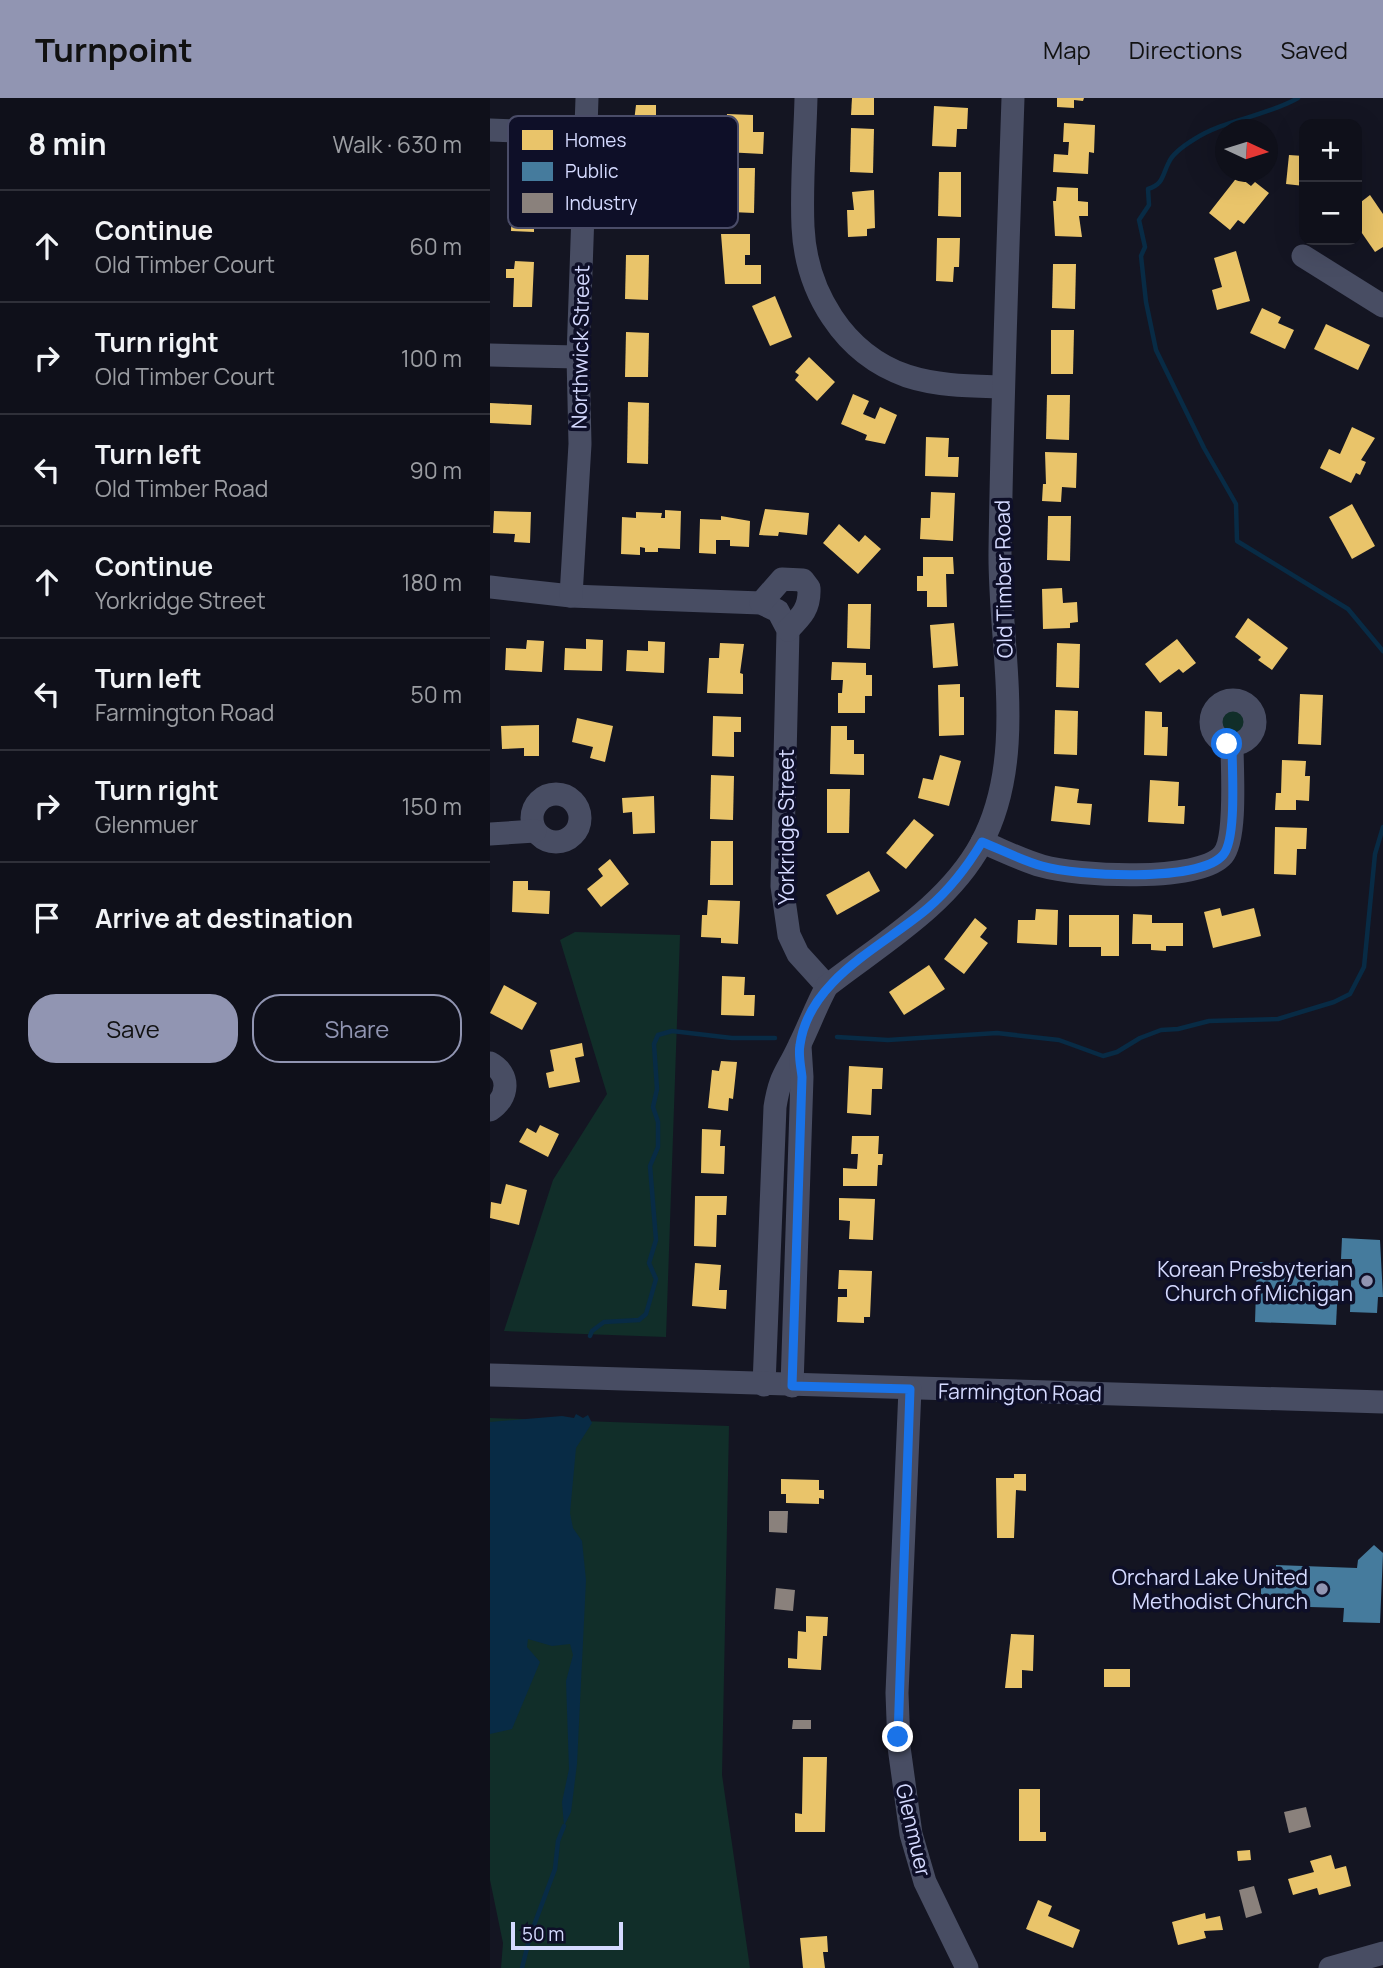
<!DOCTYPE html>
<meta charset="utf-8">
<style>
:root{--surface:#0f101a;--page:#181923;--text:#f1f3f6;--muted:#9b9da2;--line:#2f3039;--accent:#9195b2}
body{margin:0;font-family:Manrope,sans-serif;background:var(--page);color:var(--text)}
.controls{position:absolute;right:21px;top:21px;display:grid;overflow:hidden;border-radius:14px;box-shadow:0 7px 28px #0002}
.controls button{width:63px;height:63px;display:grid;place-items:center;padding:0;border:0;border-bottom:2px solid var(--line);background:var(--surface);color:var(--text);font:35px sans-serif}
.compass{position:absolute;left:725px;top:21px;width:63px;height:63px;border-radius:50%;background:var(--surface);box-shadow:0 7px 28px #0002;rotate:94deg}
.scale{position:absolute;left:21px;bottom:18px;width:112px;box-sizing:border-box;padding-left:7px;border:4px solid #d5daff;border-top:0;font-size:19px;line-height:24px;white-space:nowrap;color:#d5daff;-webkit-text-stroke:5px #0e0f28;paint-order:stroke}
.stop{position:absolute;width:21px;height:21px;margin:-16px;border:5px solid #1a73e8;border-radius:50%;background:#fff}
.stop.end{background:#1a73e8;border-color:#fff;box-shadow:0 2px 7px #0008}
.list{margin:0;padding:0;list-style:none}
h2{display:flex;justify-content:space-between;align-items:center;height:91px;margin:0;padding:0 28px;font-size:30px}
h2 small{font-size:23px;font-weight:400;color:var(--muted)}
.list li{display:grid;grid-template-columns:46px 1fr auto;gap:21px;align-items:center;box-sizing:border-box;height:112px;padding:0 28px;border-top:2px solid var(--line)}
.list b{display:block;font-size:26px;white-space:nowrap}
.list p{margin:0;font-size:23px;white-space:nowrap;color:var(--muted)}
.list em{font-size:23px;font-style:normal;color:var(--muted)}
.actions{display:flex;gap:14px;padding:21px 28px}
.actions a{flex:1;padding:16px 0;border:2px solid var(--accent);border-radius:28px;text-align:center;font-size:24px;color:var(--accent)}
.actions .main{background:var(--accent);color:#111}
.icon{flex:none;width:38px;height:38px;fill:none;stroke:currentColor;stroke-width:2;stroke-linecap:round;stroke-linejoin:round}
.map{position:relative;flex:none;width:893px;height:1870px;overflow:hidden}
header{display:flex;align-items:center;gap:42px;box-sizing:border-box;height:98px;padding:0 35px;background:var(--accent);color:#111}
header strong{font-size:33px}
nav{display:flex;gap:38px;margin-inline-start:auto;font-size:24px}
main{display:flex}
aside{flex:1;background:var(--surface)}
.map>svg:first-child{display:block}
</style>
<header>
<strong>Turnpoint</strong>
<nav><a>Map</a><a>Directions</a><a>Saved</a></nav>
</header>
<main>
<aside>
<h2>8 min<small>Walk · 630 m</small></h2>
<ul class="list">
<li><svg class="icon" aria-label="ahead" viewBox="0 0 24 24"><path d="M12 20V5M6 11l6-6 6 6"/></svg><div><b>Continue</b><p>Old Timber Court</p></div><em>60 m</em></li>
<li><svg class="icon" aria-label="right" viewBox="0 0 24 24"><path d="M7 20v-9h11M14 6l5 5-5 5"/></svg><div><b>Turn right</b><p>Old Timber Court</p></div><em>100 m</em></li>
<li><svg class="icon" aria-label="left" viewBox="0 0 24 24"><path d="M17 20v-9H6M10 6l-5 5 5 5"/></svg><div><b>Turn left</b><p>Old Timber Road</p></div><em>90 m</em></li>
<li><svg class="icon" aria-label="ahead" viewBox="0 0 24 24"><path d="M12 20V5M6 11l6-6 6 6"/></svg><div><b>Continue</b><p>Yorkridge Street</p></div><em>180 m</em></li>
<li><svg class="icon" aria-label="left" viewBox="0 0 24 24"><path d="M17 20v-9H6M10 6l-5 5 5 5"/></svg><div><b>Turn left</b><p>Farmington Road</p></div><em>50 m</em></li>
<li><svg class="icon" aria-label="right" viewBox="0 0 24 24"><path d="M7 20v-9h11M14 6l5 5-5 5"/></svg><div><b>Turn right</b><p>Glenmuer</p></div><em>150 m</em></li>
<li><svg class="icon" aria-label="arrive" viewBox="0 0 24 24"><path d="M6 21V4h12l-3 4 3 4H6"/></svg><div><b>Arrive at destination</b></div></li>
</ul>
<div class="actions"><a class="main">Save</a><a>Share</a></div>
</aside>
<div class="map">
<svg width="893" height="1870" viewBox="0 0 893 1870">
<rect width="100%" height="100%" fill="#141522"/>
<g fill="#112e29">
<circle cx="743" cy="625" r="13"/>
<polygon points="85,834 190,837 176,1239 14,1233 63,1082 117,996 70,842"/>
<polygon points="0,1320 239,1328 232,1677 260,1870 11,1870 13,1845 0,1782"/>
</g>
<polygon fill="#082b45" points="86,1316 93,1320 98,1317 102,1325 86,1350 80,1415 83,1430 92,1443 96,1482 87,1666 81,1714 74,1728 72,1704 79,1671 76,1583 83,1557 80,1546 62,1548 38,1541 37,1549 50,1564 22,1631 0,1636 0,1324 72,1318 84,1320"/>
<g fill="#e9c46a">
<polygon points="362,0 384,0 384,17 361,17"/>
<polygon points="567,0 594,0 593,3 584,2 584,10 567,9"/>
<polygon points="146,7 166,7 166,41 158,40 158,49 141,48"/>
<polygon points="444,8 478,10 477,31 467,31 466,49 442,48"/>
<polygon points="237,16 263,17 263,34 274,34 273,56 235,54"/>
<polygon points="574,25 605,27 604,55 599,54 598,76 563,74 564,56 578,57 579,44 573,44"/>
<polygon points="361,30 384,31 383,75 360,74"/>
<polygon points="799,57 814,58 814,88 796,86"/>
<polygon points="242,70 265,70 264,115 241,114"/>
<polygon points="449,74 471,74 471,119 448,118"/>
<polygon points="748,78 761,88 765,84 779,95 754,126 748,122 740,132 719,115"/>
<polygon points="23,79 44,79 44,134 21,133"/>
<polygon points="144,82 166,82 165,118 157,118 157,130 138,130 138,110 144,110"/>
<polygon points="567,89 588,90 588,103 598,104 598,118 589,118 592,139 565,138 563,103 566,103"/>
<polygon points="384,92 385,130 377,131 377,138 358,139 357,112 364,112 362,94"/>
<polygon points="880,97 893,116 893,149 885,154 867,128 867,107"/>
<polygon points="231,136 260,136 260,157 255,157 255,167 271,167 271,186 235,186"/>
<polygon points="447,140 470,140 469,169 464,169 463,184 446,183"/>
<polygon points="746,153 760,203 727,212 722,192 732,189 724,160"/>
<polygon points="136,157 159,157 158,202 135,201"/>
<polygon points="25,163 44,164 42,209 23,209 24,180 16,180 16,171 24,171"/>
<polygon points="563,166 586,166 585,211 562,210"/>
<polygon points="285,198 302,239 280,248 262,208"/>
<polygon points="772,210 791,219 788,225 804,232 795,251 760,235"/>
<polygon points="836,226 880,247 868,272 824,251"/>
<polygon points="561,232 584,232 583,276 561,276"/>
<polygon points="136,234 159,235 158,279 135,279"/>
<polygon points="319,259 345,284 327,303 305,282 309,277 305,274"/>
<polygon points="363,296 379,303 373,316 385,321 390,309 407,317 395,346 375,342 377,337 351,326"/>
<polygon points="557,297 580,297 579,342 556,341"/>
<polygon points="138,304 159,305 158,366 137,365"/>
<polygon points="0,305 42,307 41,327 0,325"/>
<polygon points="862,329 885,340 871,362 876,364 870,377 866,375 861,385 830,370 839,351 850,356"/>
<polygon points="436,339 459,340 458,359 469,359 468,379 435,378"/>
<polygon points="555,354 587,355 586,390 572,389 571,404 552,403 553,386 556,386"/>
<polygon points="441,394 465,395 463,443 430,441 431,420 440,420"/>
<polygon points="862,406 885,448 862,461 839,419"/>
<polygon points="275,411 319,415 317,437 289,434 288,438 269,437"/>
<polygon points="175,412 191,413 190,451 168,450 168,454 155,454 155,450 150,449 150,457 131,456 132,419 146,420 146,414 172,415 171,420 175,420"/>
<polygon points="4,413 41,414 40,445 24,444 25,436 3,435"/>
<polygon points="231,418 260,423 259,449 240,448 240,442 226,442 226,456 209,455 210,421 231,422"/>
<polygon points="558,418 581,418 580,463 557,462"/>
<polygon points="349,426 369,444 375,437 391,451 368,476 333,445"/>
<polygon points="433,459 463,459 464,476 456,476 457,509 437,509 437,493 427,493 427,478 433,478"/>
<polygon points="572,490 573,505 587,504 588,524 580,525 580,530 553,531 552,491"/>
<polygon points="358,506 381,506 380,551 357,550"/>
<polygon points="758,520 798,550 782,572 768,562 771,559 745,539"/>
<polygon points="464,525 468,568 443,570 440,527"/>
<polygon points="96,541 113,542 112,573 74,572 75,550 96,551"/>
<polygon points="687,541 706,565 693,575 689,571 670,585 655,566"/>
<polygon points="37,542 54,543 52,574 15,572 16,550 36,551"/>
<polygon points="158,543 175,544 174,575 136,573 137,552 158,553"/>
<polygon points="230,545 254,546 250,575 253,576 253,596 217,595 219,560 229,560"/>
<polygon points="567,545 590,546 589,590 566,589"/>
<polygon points="342,564 376,565 376,577 382,577 382,598 375,598 375,615 348,615 348,595 352,595 353,582 341,582"/>
<polygon points="470,586 470,599 474,599 474,637 449,638 448,587"/>
<polygon points="810,596 833,597 831,647 808,646"/>
<polygon points="565,612 588,613 587,657 564,656"/>
<polygon points="655,613 672,614 672,629 678,629 677,658 654,657"/>
<polygon points="223,618 251,619 251,634 244,634 244,659 222,658"/>
<polygon points="87,620 123,628 115,664 100,660 103,649 82,644"/>
<polygon points="49,627 49,658 34,658 34,650 12,651 11,628"/>
<polygon points="341,628 357,628 357,642 364,642 364,656 374,656 374,677 340,676"/>
<polygon points="450,657 471,663 459,708 428,700 433,680 443,682"/>
<polygon points="792,662 816,663 815,678 820,678 819,703 806,702 806,712 785,712 786,695 791,695"/>
<polygon points="221,677 244,678 243,722 220,721"/>
<polygon points="660,682 689,684 688,708 695,708 694,726 658,724"/>
<polygon points="565,688 589,691 587,705 602,706 600,727 561,723"/>
<polygon points="337,691 360,691 359,735 337,735"/>
<polygon points="164,698 165,735 143,736 142,714 133,715 132,700"/>
<polygon points="424,721 444,737 416,771 396,755"/>
<polygon points="785,729 817,730 816,751 807,751 806,777 784,776"/>
<polygon points="221,743 243,743 243,787 220,787"/>
<polygon points="120,761 139,786 111,809 97,791 113,778 108,771"/>
<polygon points="379,773 390,793 347,817 336,797"/>
<polygon points="23,783 38,783 38,792 60,793 59,816 22,814"/>
<polygon points="218,802 250,803 248,846 231,845 231,840 211,839 212,817 217,817"/>
<polygon points="730,810 732,818 764,810 771,838 723,850 714,814"/>
<polygon points="546,811 568,812 567,847 527,845 528,822 545,822"/>
<polygon points="643,816 662,817 662,825 693,825 693,848 676,848 676,853 661,852 661,846 642,846"/>
<polygon points="579,817 629,817 629,858 611,858 611,849 579,849"/>
<polygon points="485,820 497,830 490,839 498,845 474,876 454,861"/>
<polygon points="439,867 455,891 414,917 399,894"/>
<polygon points="232,878 255,879 254,897 265,897 264,918 231,917"/>
<polygon points="14,887 47,905 32,932 0,915"/>
<polygon points="92,945 94,958 85,960 90,984 59,990 56,975 64,973 60,952"/>
<polygon points="231,963 247,964 243,1001 239,1000 238,1013 218,1010 222,972 229,973"/>
<polygon points="359,968 393,970 392,991 382,991 381,1017 357,1015"/>
<polygon points="50,1027 69,1036 58,1059 29,1044 37,1030 46,1035"/>
<polygon points="212,1031 231,1032 230,1048 235,1048 234,1076 211,1075"/>
<polygon points="362,1038 389,1038 388,1056 393,1056 392,1067 388,1067 387,1088 353,1088 353,1070 367,1071 368,1056 361,1056"/>
<polygon points="16,1086 37,1092 29,1127 0,1120 1,1104 11,1106"/>
<polygon points="205,1098 237,1098 236,1117 227,1117 226,1149 204,1148"/>
<polygon points="349,1100 385,1101 383,1142 359,1141 360,1123 349,1122"/>
<polygon points="205,1165 231,1167 229,1192 237,1192 236,1211 202,1208"/>
<polygon points="349,1172 382,1173 380,1219 374,1219 374,1225 347,1224 348,1199 357,1199 357,1191 348,1191"/>
<polygon points="524,1376 536,1376 536,1393 526,1392 524,1440 507,1440 506,1380 524,1380"/>
<polygon points="291,1381 329,1382 329,1392 334,1392 334,1401 329,1400 329,1406 296,1405 296,1396 291,1396"/>
<polygon points="316,1518 338,1519 337,1538 333,1538 331,1572 298,1570 298,1560 307,1561 308,1533 316,1534"/>
<polygon points="521,1536 544,1537 543,1573 532,1572 532,1590 515,1590"/>
<rect x="614" y="1571" width="26" height="18"/>
<polygon points="313,1659 337,1659 335,1734 305,1734 305,1715 312,1716"/>
<polygon points="529,1691 550,1691 550,1734 556,1734 556,1743 529,1743"/>
<polygon points="760,1752 761,1762 748,1763 747,1753"/>
<polygon points="841,1757 845,1771 856,1768 861,1788 829,1797 827,1790 803,1797 798,1781 824,1774 820,1763"/>
<polygon points="548,1802 562,1808 558,1818 590,1832 583,1850 536,1831"/>
<polygon points="715,1815 716,1821 730,1818 733,1832 714,1833 716,1840 688,1847 682,1824"/>
<polygon points="337,1838 338,1854 333,1854 335,1870 313,1870 310,1840"/>
</g>
<g fill="#457b9d">
<polygon points="852,1140 890,1142 893,1199 888,1199 887,1215 860,1214 862,1161 851,1161"/>
<polygon points="767,1164 849,1167 846,1227 765,1224"/>
<polygon points="884,1447 893,1455 890,1525 853,1524 854,1510 785,1508 785,1500 771,1500 771,1483 786,1483 786,1467 867,1470 868,1462"/>
</g>
<g fill="#8a817c">
<polygon points="279,1413 298,1413 297,1435 279,1434"/>
<polygon points="286,1490 305,1492 303,1513 284,1511"/>
<polygon points="303,1622 321,1622 321,1631 302,1631"/>
<polygon points="816,1709 821,1729 799,1735 794,1714"/>
<polygon points="764,1788 772,1815 756,1820 749,1792"/>
</g>
<g fill="none" stroke-linecap="round" stroke-linejoin="round">
<g stroke="#082b45" stroke-width="4.5">
<path d="M808,0C775,19 735,21 703,42C695,47 683,55 679,64C672,77 674,86 658,91L659,107L649,122L655,149L651,158L656,204L666,252L714,350L746,406L747,443L858,511L893,553"/>
<polyline points="347,939 398,942 507,935 569,942 613,958 627,954 650,940 671,932 688,931 719,923 788,921 844,904 860,896 874,869 885,756 893,729"/>
<polyline points="100,1238 102,1233 114,1224 149,1222 156,1216 166,1181 159,1165 166,1142 160,1068 168,1049 168,1024 163,1009 167,991 164,946 168,937 182,933 242,940 285,940"/>
<polyline points="32,1870 40,1838 65,1771 68,1743 74,1728"/>
</g>
<g stroke="#484d63" stroke-width="23">
<path d="M316,0C315,42 311,86 313,129C316,193 353,256 417,278C448,288 480,288 512,289"/>
<polyline points="0,32 95,36"/>
<polyline points="813,158 893,208"/>
<polyline points="0,257 88,259"/>
<path d="M0,489L81,498L271,505L288,513L298,532L292,788L299,837L308,856L337,888C326,908 319,928 309,948C296,976 290,977 285,1009L274,1287"/>
<polyline points="81,498 90,346 88,259 97,0"/>
<path d="M271,505L292,481L313,482L319,490C320,510 312,518 298,532"/>
<circle cx="743" cy="624" r="22"/>
<circle cx="66" cy="720" r="24"/>
<polyline points="0,736 45,733"/>
<path d="M492,744C512,752 531,762 552,768C586,778 709,785 733,757C747,740 742,671 742,647"/>
<path d="M337,888C391,846 458,807 491,746C538,659 509,549 510,454C512,303 518,151 523,0"/>
<path d="M0,965C21,976 19,1000 0,1012"/>
<polyline points="0,1277 893,1304"/>
<polyline points="302,1288 312,979 310,948"/>
<polyline points="420,1291 407,1595 409,1649 421,1736 435,1784 477,1870"/>
<polyline points="840,1870 893,1855"/>
</g>
</g>
<g fill="none" stroke-linecap="round" stroke-linejoin="round">
<path stroke="#1a73e8" stroke-width="9" d="M408,1639L420,1291L302,1288L312,979C311,969 308,957 310,947C319,881 392,849 438,810C460,791 477,769 492,744C512,752 531,762 552,768C586,778 709,785 733,757C747,741 742,671 742,647L737,646"/>
</g>
<g fill="#9195b2" stroke="#0e0f28" stroke-width="2.5">
<circle cx="877" cy="1183" r="7"/>
<circle cx="832" cy="1491" r="7"/>
</g>
<g text-anchor="middle" dominant-baseline="central" stroke-width="7" stroke-linejoin="round" paint-order="stroke">
<g font-size="21" fill="#d5daff" stroke="#0e0f28">
<text transform="translate(90 249) rotate(-89)">Northwick Street</text>
<text transform="translate(513 481) rotate(-91)">Old Timber Road</text>
<text transform="translate(296 729) rotate(-90)">Yorkridge Street</text>
<text transform="translate(530 1294) rotate(1)">Farmington Road</text>
<text transform="translate(424 1732) rotate(77)">Glenmuer</text>
</g>
<g font-size="21" fill="#d5daff" stroke="#0e0f28" text-anchor="end">
<text x="863" y="1171">Korean Presbyterian<tspan x="863" dy="24">Church of Michigan</tspan></text>
<text x="818" y="1479">Orchard Lake United<tspan x="818" dy="24">Methodist Church</tspan></text>
</g>
</g>
<rect x="18" y="18" width="230" height="112" rx="10" fill="#0e0f28" stroke="#4a4c68" stroke-width="2"/>
<rect x="32" y="32" width="31" height="20" fill="#e9c46a"/>
<rect x="32" y="64" width="31" height="19" fill="#457b9d"/>
<rect x="32" y="95" width="31" height="20" fill="#8a817c"/>
<g font-size="19" fill="#d5daff">
<text x="75" y="49">Homes</text>
<text x="75" y="80">Public</text>
<text x="75" y="112">Industry</text>
</g>
</svg>
<div class="controls">
<button>+</button>
<button>−</button>
</div>
<svg class="compass" viewBox="-18 -18 36 36"><path d="M0-13l5 13h-10z" fill="#e53935"/><path d="M0 13l5-13h-10z" fill="#9b9da2"/></svg>
<div class="scale">50 m</div>
<div class="stop" style="left:737px;top:646px"></div>
<div class="stop end" style="left:408px;top:1639px"></div>
</div>
</main>
